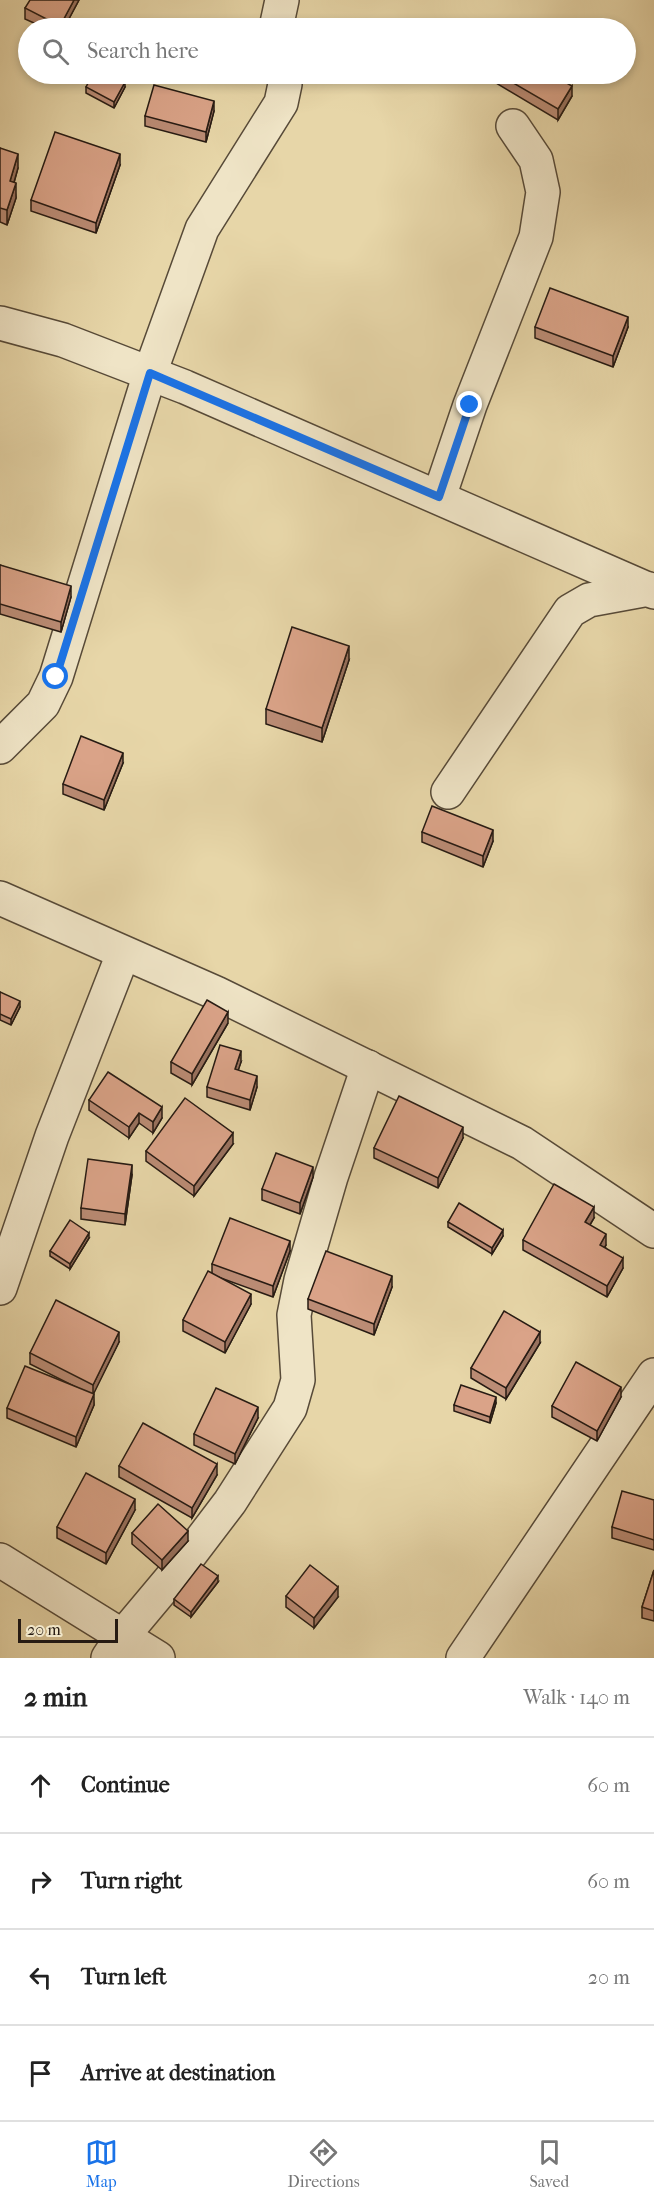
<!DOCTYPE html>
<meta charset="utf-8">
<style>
:root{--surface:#fff;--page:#f2f2f2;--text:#222;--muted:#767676;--line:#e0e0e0;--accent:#1a73e8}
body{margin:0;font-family:"IM FELL French Canon",serif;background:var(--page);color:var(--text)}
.scale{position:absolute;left:18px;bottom:15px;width:100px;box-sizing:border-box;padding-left:6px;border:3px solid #271b13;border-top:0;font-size:16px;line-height:21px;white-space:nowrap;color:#271b13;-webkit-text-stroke:4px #efe4c6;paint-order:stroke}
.stop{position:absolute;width:18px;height:18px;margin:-14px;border:4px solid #1a73e8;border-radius:50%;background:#fff}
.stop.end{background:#1a73e8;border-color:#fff;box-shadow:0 2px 6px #0008}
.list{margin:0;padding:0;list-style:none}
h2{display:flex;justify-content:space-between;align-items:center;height:78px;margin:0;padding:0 24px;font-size:26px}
h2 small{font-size:20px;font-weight:400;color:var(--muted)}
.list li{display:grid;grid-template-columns:39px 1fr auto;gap:18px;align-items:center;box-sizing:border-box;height:96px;padding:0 24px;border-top:2px solid var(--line)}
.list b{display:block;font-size:22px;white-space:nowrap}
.list em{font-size:20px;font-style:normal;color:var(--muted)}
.icon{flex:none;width:33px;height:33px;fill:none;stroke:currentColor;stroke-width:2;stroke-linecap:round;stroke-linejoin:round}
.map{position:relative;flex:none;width:654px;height:1658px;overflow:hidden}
.search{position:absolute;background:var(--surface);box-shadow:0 3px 9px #0003;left:18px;right:18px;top:18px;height:66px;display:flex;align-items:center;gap:15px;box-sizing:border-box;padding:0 21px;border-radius:33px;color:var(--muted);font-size:22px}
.sheet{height:462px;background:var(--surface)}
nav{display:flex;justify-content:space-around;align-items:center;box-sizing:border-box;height:84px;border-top:2px solid var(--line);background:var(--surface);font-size:16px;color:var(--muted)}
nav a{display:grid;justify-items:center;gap:3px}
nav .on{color:var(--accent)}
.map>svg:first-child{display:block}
</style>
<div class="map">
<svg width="654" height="1658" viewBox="0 0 654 1658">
<rect width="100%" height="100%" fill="#e7d6a8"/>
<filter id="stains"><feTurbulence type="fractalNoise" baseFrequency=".00333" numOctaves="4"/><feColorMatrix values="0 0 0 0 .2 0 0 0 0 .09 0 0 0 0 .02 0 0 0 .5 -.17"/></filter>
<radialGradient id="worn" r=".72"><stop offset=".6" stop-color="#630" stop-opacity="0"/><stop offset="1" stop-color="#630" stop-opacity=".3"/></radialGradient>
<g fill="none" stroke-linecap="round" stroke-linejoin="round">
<g stroke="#574a38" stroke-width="36">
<g id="minor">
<polyline points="276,28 282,0"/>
<polyline points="0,323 63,340 185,387 654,592"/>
<polyline points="439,497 470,405 536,237 543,192 536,160 513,126"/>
<polyline points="0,747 43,704 56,677 150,373 202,229 281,103 285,84 283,74"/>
<polyline points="448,792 570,611 589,600 649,589"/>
<polyline points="0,898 216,993 522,1143 654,1231"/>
<polyline points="0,1288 52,1136 123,954"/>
<polyline points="0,1560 158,1658"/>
<polyline points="108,1658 122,1637 179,1569 230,1502 290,1408 298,1380 294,1315 301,1280 331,1177 368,1067"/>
<polyline points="463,1658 654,1375"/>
</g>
</g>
<use href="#minor" stroke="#efe4c6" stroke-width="33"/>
</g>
<g fill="#bb8c75" stroke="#271b13" stroke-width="1.5">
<polygon points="79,0 64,28 45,28 25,19 25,8"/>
<polygon points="481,74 551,74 572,96 558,120"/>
<polygon points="86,87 125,87 114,108 86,93"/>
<polygon points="214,111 206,142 145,126 145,116"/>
<polygon points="0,148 18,168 14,183 16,198 7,225 0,222"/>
<polygon points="120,165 96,233 31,211 31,200"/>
<polygon points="535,327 628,327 613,367 535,338"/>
<polygon points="0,565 71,597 61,632 0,614"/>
<polygon points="349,660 322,742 266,724 266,709"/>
<polygon points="123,763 104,810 63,794 63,784"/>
<polygon points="422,832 493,841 483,867 422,842"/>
<polygon points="0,992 20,1007 11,1025 0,1020"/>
<polygon points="228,1023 192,1085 171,1073 171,1062"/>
<polygon points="241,1062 238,1070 257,1087 250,1110 207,1097 207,1087"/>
<polygon points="89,1100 162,1118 153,1133 139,1123 129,1138 89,1110"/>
<polygon points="463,1138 438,1188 374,1158 374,1148"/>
<polygon points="233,1144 194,1196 146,1161 146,1151"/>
<polygon points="132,1175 125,1225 81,1219 81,1208"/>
<polygon points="313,1177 300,1214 262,1200 262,1189"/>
<polygon points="594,1218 590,1225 606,1245 605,1247 623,1268 607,1297 523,1250 523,1240"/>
<polygon points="448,1222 503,1236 492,1254 448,1227"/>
<polygon points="89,1238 70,1269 50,1256 50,1251"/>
<polygon points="290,1251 273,1297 218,1277 251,1304 225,1353 183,1331 183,1320 212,1274 212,1264"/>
<polygon points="392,1287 374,1335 308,1309 308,1299"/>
<polygon points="119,1342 93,1394 94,1405 76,1447 7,1418 7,1408 76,1387 30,1364 30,1353"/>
<polygon points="540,1343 506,1399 471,1378 471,1368"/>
<polygon points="621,1397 597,1441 552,1417 552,1406"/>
<polygon points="496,1403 490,1423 454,1411 454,1405"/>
<polygon points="258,1418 235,1464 194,1445 194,1434"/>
<polygon points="119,1466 217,1475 192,1518 119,1477"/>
<polygon points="654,1500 654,1550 612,1538 612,1527"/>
<polygon points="135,1510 106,1564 57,1538 57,1527"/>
<polygon points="132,1533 188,1541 162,1570 132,1544"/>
<polygon points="654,1570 654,1621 642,1618 642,1607"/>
<polygon points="218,1582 191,1617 174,1605 174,1599"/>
<polygon points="286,1596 338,1597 314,1628 286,1607"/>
</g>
<g fill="#99725f" stroke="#271b13" stroke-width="1.5">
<polygon points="74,0 79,0 64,28 60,28 60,26"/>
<polygon points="125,82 125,87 114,108 114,102"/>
<polygon points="572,86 572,96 558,120 558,109"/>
<polygon points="214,101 214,111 206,142 206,132"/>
<polygon points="18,154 18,168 10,196 10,181"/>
<polygon points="120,154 120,165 96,233 96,223"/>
<polygon points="16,183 16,198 7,225 7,210"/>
<polygon points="628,317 628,327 613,367 613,356"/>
<polygon points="71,586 71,597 61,632 61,622"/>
<polygon points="349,646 349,660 322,742 322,728"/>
<polygon points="123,753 123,763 104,810 104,800"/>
<polygon points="493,830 493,841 483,867 483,856"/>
<polygon points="20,1001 20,1007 11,1025 11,1019"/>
<polygon points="228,1012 228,1023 192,1085 192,1074"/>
<polygon points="241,1051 241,1062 235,1080 235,1069"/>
<polygon points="257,1076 257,1087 250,1110 250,1100"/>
<polygon points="162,1107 162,1118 153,1133 153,1122"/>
<polygon points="139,1113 139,1123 129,1138 129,1127"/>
<polygon points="463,1127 463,1138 438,1188 438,1178"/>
<polygon points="233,1133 233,1144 194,1196 194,1186"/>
<polygon points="132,1165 132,1175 125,1225 125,1214"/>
<polygon points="313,1167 313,1177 300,1214 300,1203"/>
<polygon points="594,1207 594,1218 585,1233 585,1222"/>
<polygon points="503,1230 503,1236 492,1254 492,1248"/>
<polygon points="89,1233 89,1238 70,1269 70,1264"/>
<polygon points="606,1234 606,1245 600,1255 600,1245"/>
<polygon points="290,1241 290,1251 273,1297 273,1286"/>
<polygon points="623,1258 623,1268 607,1297 607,1286"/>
<polygon points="392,1276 392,1287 374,1335 374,1324"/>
<polygon points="251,1294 251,1304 225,1353 225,1342"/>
<polygon points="119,1332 119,1342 93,1395 93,1385"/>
<polygon points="540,1332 540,1343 506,1399 506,1388"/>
<polygon points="621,1387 621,1397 597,1441 597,1431"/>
<polygon points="94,1394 94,1405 76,1447 76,1437"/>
<polygon points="496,1397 496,1403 490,1423 490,1417"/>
<polygon points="258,1407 258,1418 235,1464 235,1454"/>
<polygon points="217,1464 217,1475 192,1518 192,1508"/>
<polygon points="135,1499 135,1510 106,1564 106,1553"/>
<polygon points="188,1531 188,1541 162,1570 162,1560"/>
<polygon points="218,1576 218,1582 191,1617 191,1612"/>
<polygon points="338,1587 338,1597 314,1628 314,1618"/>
</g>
<g fill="#daa388" stroke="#271b13" stroke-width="1.5">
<polygon points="30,0 74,0 60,26 25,8"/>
<polygon points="93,74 110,74 125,82 114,102 86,87"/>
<polygon points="498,74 551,74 572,86 558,109"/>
<polygon points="154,85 214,101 206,132 145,116"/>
<polygon points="55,132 120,154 96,223 31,200"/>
<polygon points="0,148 18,154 10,181 16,183 7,210 0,208"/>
<polygon points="550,288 628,317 613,356 535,327"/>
<polygon points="0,565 71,586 61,622 0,604"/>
<polygon points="292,627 349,646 322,728 266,709"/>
<polygon points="81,736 123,753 104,800 63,784"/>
<polygon points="432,806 493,830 483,856 422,832"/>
<polygon points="0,992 20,1001 11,1019 0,1014"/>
<polygon points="207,1000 228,1012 192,1074 171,1062"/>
<polygon points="220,1045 241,1051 235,1069 257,1076 250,1100 207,1087"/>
<polygon points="108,1072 162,1107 153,1122 139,1113 129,1127 89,1100"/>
<polygon points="399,1096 463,1127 438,1178 374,1148"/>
<polygon points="185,1098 233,1133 194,1186 146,1151"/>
<polygon points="276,1153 313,1167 300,1203 262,1189"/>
<polygon points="88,1159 132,1165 125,1214 81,1208"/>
<polygon points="554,1184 594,1207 585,1222 606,1234 600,1245 623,1258 607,1286 523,1240"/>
<polygon points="459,1203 503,1230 492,1248 448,1222"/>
<polygon points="230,1218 290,1241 273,1286 212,1264"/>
<polygon points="70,1220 89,1233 70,1264 50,1251"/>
<polygon points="326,1251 392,1276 374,1324 308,1299"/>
<polygon points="208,1271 251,1294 225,1342 183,1320"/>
<polygon points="56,1300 119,1332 93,1385 30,1353"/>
<polygon points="504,1311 540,1332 506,1388 471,1368"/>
<polygon points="576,1362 621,1387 597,1431 552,1406"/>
<polygon points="25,1366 94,1394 76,1437 7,1408"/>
<polygon points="461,1385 496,1397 490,1417 454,1405"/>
<polygon points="216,1388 258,1407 235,1454 194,1434"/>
<polygon points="143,1423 217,1464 192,1508 119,1466"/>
<polygon points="86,1473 135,1499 106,1553 57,1527"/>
<polygon points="622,1491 654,1500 654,1540 612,1527"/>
<polygon points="158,1504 188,1531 162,1560 132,1533"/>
<polygon points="201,1564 218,1576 191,1612 174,1599"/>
<polygon points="310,1565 338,1587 314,1618 286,1596"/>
<polygon points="654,1570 654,1611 642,1607"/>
</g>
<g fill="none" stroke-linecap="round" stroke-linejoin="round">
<polyline stroke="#1a73e8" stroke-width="8" points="56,677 150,373 439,497 470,405"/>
</g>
<rect width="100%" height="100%" filter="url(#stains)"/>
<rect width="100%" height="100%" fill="url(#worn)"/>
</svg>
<div class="scale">20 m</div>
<div class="stop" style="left:56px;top:677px"></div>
<div class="stop end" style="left:470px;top:405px"></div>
<div class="search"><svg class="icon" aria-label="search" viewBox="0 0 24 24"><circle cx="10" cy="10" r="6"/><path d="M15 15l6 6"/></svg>Search here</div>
</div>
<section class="sheet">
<h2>2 min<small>Walk · 140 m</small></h2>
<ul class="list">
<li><svg class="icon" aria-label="ahead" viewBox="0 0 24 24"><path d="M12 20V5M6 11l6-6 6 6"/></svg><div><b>Continue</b></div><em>60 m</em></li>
<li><svg class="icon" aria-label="right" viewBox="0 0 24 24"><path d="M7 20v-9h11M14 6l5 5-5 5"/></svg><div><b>Turn right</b></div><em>60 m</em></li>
<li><svg class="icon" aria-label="left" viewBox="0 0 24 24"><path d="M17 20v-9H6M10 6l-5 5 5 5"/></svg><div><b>Turn left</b></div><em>20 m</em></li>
<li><svg class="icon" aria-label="arrive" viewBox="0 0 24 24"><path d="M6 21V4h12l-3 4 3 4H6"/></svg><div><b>Arrive at destination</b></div></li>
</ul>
</section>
<nav>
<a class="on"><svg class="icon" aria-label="map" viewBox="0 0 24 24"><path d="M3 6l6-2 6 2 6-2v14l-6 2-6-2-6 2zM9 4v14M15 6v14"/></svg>Map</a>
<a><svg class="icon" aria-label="directions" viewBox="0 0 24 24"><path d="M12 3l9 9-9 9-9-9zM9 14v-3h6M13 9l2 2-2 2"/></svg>Directions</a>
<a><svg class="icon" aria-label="saved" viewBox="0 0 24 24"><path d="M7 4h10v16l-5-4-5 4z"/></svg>Saved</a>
</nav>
